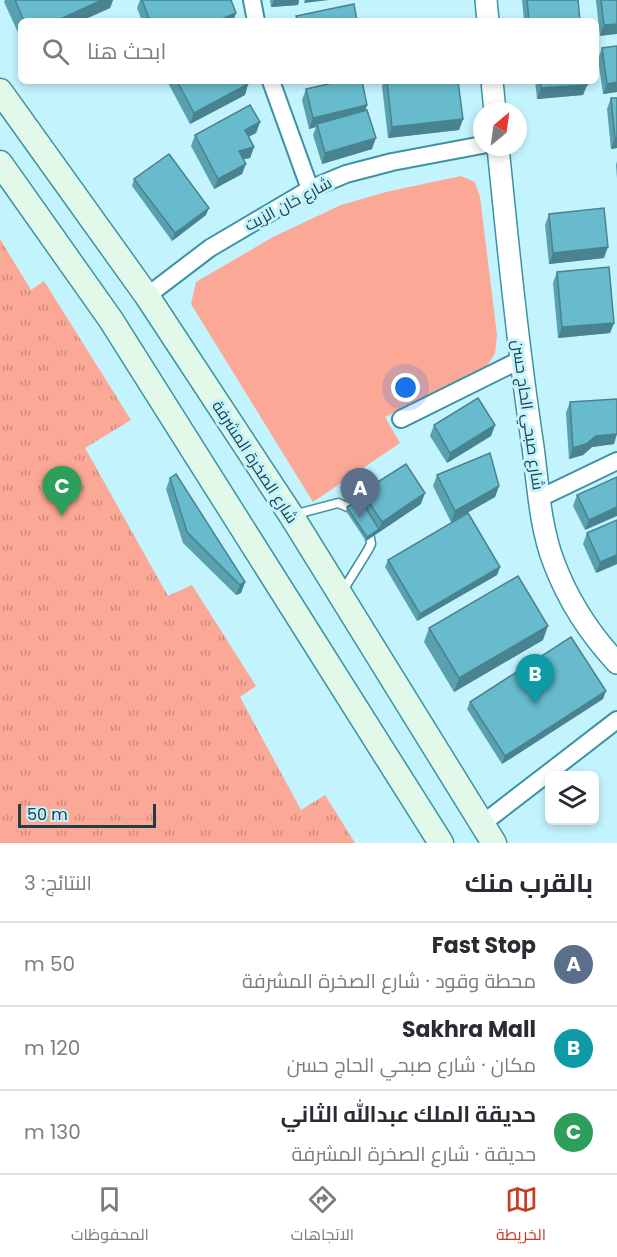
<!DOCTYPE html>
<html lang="ar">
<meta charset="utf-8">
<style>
:root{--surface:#fff;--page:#f7f7f7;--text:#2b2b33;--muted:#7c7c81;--line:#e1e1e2;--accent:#c73c22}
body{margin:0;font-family:Poppins,Cairo,sans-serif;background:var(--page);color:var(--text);direction:rtl}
.controls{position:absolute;right:18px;bottom:18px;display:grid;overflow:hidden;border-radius:9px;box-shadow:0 3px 9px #0003}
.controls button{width:54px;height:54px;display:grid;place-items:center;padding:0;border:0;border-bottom:2px solid var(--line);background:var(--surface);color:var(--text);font:30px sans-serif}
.compass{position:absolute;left:473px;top:102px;width:54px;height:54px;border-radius:50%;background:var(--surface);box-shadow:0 3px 9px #0003;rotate:29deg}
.scale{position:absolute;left:18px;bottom:15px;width:138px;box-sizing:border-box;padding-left:6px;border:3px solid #1d4047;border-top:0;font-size:16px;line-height:21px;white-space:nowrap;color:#1d4047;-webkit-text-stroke:4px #c3f3fd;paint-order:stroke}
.you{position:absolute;left:406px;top:388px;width:21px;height:21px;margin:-15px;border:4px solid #fff;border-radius:50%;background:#1a73e8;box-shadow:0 0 0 9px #1a73e833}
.badge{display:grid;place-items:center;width:39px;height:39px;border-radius:50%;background:var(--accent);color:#fff;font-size:20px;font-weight:700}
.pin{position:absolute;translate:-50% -50px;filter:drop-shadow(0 2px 3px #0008)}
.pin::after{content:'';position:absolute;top:32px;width:21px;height:18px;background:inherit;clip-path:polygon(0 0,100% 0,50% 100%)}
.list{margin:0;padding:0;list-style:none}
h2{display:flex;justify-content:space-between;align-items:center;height:78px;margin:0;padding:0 24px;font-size:26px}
h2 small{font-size:20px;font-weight:400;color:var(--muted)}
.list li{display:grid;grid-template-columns:39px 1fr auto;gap:18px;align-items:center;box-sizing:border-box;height:84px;padding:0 24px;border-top:2px solid var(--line)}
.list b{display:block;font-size:22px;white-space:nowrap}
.list p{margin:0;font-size:20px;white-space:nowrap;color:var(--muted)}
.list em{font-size:20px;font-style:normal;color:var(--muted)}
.icon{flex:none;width:33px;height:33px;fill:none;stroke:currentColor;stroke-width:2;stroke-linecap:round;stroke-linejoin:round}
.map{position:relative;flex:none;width:617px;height:843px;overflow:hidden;direction:ltr}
.search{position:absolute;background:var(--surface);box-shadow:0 3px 9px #0003;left:18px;right:18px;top:18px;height:66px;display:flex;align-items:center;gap:15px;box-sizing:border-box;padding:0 21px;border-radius:9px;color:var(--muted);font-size:22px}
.sheet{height:330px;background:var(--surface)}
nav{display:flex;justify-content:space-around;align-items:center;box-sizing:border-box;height:84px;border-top:2px solid var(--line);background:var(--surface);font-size:16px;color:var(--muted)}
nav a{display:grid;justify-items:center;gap:3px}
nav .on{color:var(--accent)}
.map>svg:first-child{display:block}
</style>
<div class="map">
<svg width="617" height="843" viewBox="0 0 617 843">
<defs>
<pattern id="park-tufts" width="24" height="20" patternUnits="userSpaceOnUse" patternTransform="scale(1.5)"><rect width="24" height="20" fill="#fca896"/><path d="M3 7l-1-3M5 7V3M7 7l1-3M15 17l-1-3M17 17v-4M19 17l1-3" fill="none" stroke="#cb8a7c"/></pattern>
</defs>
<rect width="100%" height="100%" fill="#c3f3fd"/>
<polygon fill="#fca896" points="461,176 475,182 480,197 497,335 495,354 485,368 385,417 400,443 313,502 191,304 196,282 273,237 341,205 386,192"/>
<polygon fill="url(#park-tufts)" points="0,239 31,290 44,281 131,420 85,448 168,596 192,585 256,686 240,697 301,810 325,795 355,843 0,843"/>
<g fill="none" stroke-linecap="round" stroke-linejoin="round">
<g stroke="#3d93a3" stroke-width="11">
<g id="service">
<polyline points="293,515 338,503 350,508"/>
<polyline points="342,592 368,550 371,544 370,538"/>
</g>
</g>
<g stroke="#3d93a3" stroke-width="20">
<g id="minor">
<polyline points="252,0 256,21"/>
<polyline points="271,81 310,189"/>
<polyline points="147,296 210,248 310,189 346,174 392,162 482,145"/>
<polyline points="401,419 520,360"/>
<polyline points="540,498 617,461"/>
<polyline points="482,824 617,720"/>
</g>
</g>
<g stroke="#3d93a3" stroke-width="24">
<g id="tertiary">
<polyline points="486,0 488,21"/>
<polyline points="492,81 495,111"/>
<path d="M498,147C508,247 518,347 533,447C538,485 540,527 554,563C568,600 590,634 617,663"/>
</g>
</g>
<g stroke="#3d93a3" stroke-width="27">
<g id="secondary">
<polyline points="0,91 147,296 291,515 494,843"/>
<polyline points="0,163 111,320 441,843"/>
</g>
</g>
<use href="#service" stroke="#fff" stroke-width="8"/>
<use href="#minor" stroke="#fff" stroke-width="16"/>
<use href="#tertiary" stroke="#fff" stroke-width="21"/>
<use href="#secondary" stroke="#e2f8e8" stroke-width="24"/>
</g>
<g fill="#59a1af">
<polygon points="5,0 113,0 110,8 81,21 21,21 21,39 4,2"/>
<polygon points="140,0 231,0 236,13 233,21 142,21 137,8"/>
<polygon points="270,0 299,0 298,5 271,7"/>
<polygon points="522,0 578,0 580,21 524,21"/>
<polygon points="596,0 617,0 600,36 596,1"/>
<polygon points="602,48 617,92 603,94 598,59"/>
<polygon points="167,81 247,81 248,84 245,95 190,124"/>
<polygon points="384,81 458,81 463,119 459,130 388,138 382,86"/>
<polygon points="535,81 587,81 587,85 583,95 537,99"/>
<polygon points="306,89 365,111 372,149 322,164 313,135 316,127 309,129 302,100"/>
<polygon points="611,98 617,148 611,149 607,109"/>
<polygon points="260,122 256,133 249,136 254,147 250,158 244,159 242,174 214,189 191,146 195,135"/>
<polygon points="617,161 617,179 616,165"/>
<polygon points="134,179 206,215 172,241 132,186"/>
<polygon points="549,214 604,258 549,264 545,225"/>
<polygon points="557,272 614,323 610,333 558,338 553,283"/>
<polygon points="570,402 614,444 592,447 583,455 569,459 566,413"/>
<polygon points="434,425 495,425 491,436 447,463 430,436"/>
<polygon points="437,475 499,486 495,497 451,522 433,486"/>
<polygon points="617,477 585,530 573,506 577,495"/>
<polygon points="170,478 245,582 241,593 236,595 183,543 166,489"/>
<polygon points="362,492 421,504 366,541 346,511 347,507 360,499"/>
<polygon points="617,520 617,564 596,573 583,544 587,533"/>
<polygon points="388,560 500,567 497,575 417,621 385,567"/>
<polygon points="429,628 543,640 454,692 424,642"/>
<polygon points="603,699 502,764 467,709 470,702"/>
</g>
<g fill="#48838f">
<polygon points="102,0 113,0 110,8 81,21 56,21"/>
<polygon points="274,0 299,0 298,5 271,7"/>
<polygon points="305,0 329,0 304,3"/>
<polygon points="236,13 233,21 217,21"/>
<polygon points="617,24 617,34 600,36 604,25"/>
<polygon points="617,82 617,92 603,94 607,84"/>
<polygon points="248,84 245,95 190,124 194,113"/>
<polygon points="587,85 583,95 537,99 541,88"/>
<polygon points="367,105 364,116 317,124 316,127 309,129 313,118"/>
<polygon points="463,119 459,130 388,138 392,127"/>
<polygon points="260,122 256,133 241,141 245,130"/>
<polygon points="376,138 372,149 322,164 325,153"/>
<polygon points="615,138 617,138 617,148 611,149"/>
<polygon points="254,147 250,158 235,161 239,151"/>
<polygon points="246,164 242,174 214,189 218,179"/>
<polygon points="209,208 206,215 172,241 175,233"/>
<polygon points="608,247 604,258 549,264 553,253"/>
<polygon points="614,323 610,333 558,338 562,327"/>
<polygon points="495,425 491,436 447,463 450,453"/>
<polygon points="617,434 614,444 592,447 583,455 569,459 573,448 596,436"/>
<polygon points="499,486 495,497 451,522 455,511"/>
<polygon points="425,493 421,504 366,541 367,537 379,529 382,522"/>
<polygon points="617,507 617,516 585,530 589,520"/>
<polygon points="617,555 617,564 596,573 600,562"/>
<polygon points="500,567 497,575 417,621 420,614"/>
<polygon points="245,582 241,593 236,595 240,585"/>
<polygon points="548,626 543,640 454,692 459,678"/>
<polygon points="606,691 603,699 502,764 505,756"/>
</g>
<g fill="#67bbcc" stroke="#48838f" stroke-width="1.5">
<polygon points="15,0 102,0 56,21 24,21"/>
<polygon points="142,0 231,0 236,13 217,21 150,21"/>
<polygon points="527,0 578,0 580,21 529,21"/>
<polygon points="601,0 617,0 617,24 604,25"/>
<polygon points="354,4 357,21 298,21 296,16"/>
<polygon points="617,46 617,82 607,84 602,48"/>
<polygon points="177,81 247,81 248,84 194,113"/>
<polygon points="341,81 362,81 367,105 313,118 306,89"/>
<polygon points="387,81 458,81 463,119 392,127"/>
<polygon points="540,81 587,81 587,85 541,88"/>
<polygon points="611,98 617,98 617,138 615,138"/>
<polygon points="250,105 260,122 245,130 254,147 239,151 246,164 218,179 195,135"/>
<polygon points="367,110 376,138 325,153 317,124"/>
<polygon points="169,154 209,208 175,233 134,179"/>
<polygon points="604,208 608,247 553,253 549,214"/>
<polygon points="609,267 614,323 562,327 557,272"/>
<polygon points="478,398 495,425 450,453 434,425"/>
<polygon points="617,399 617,434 596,436 586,444 573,448 570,402"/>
<polygon points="490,453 499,486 455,511 437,475"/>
<polygon points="406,464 425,493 382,522 362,492"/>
<polygon points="176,474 245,582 240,585 187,532 170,478"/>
<polygon points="617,477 617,507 589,520 577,495"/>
<polygon points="360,499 379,529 367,537 347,507"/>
<polygon points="468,513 500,567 420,614 388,560"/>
<polygon points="617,520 617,555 600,562 587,533"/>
<polygon points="518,576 548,626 459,678 429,628"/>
<polygon points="571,637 606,691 505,756 470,702"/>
</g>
<g text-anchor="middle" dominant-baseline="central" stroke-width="6" stroke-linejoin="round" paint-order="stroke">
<g font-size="16" fill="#1d4047" stroke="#c3f3fd">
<text transform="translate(288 204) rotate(-28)">شارع خان الزيت</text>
<text transform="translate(528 415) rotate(82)">شارع صبحي الحاج حسن</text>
<text transform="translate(255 462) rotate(57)">شارع الصخرة المشرفة</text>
</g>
</g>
</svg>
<div class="controls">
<button><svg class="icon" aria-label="layers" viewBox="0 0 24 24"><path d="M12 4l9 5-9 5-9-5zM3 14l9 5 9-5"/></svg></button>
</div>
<svg class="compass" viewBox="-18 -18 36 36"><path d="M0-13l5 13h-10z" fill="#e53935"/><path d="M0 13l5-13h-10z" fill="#7c7c81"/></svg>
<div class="scale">50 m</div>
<div class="you"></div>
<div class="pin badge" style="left:360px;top:518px;background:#5c6f8a">A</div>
<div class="pin badge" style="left:535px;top:704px;background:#0f9aa8">B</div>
<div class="pin badge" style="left:62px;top:516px;background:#2e9e5b">C</div>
<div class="search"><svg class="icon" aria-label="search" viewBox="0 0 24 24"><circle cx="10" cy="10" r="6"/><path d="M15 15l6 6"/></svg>ابحث هنا</div>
</div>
<section class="sheet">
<h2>بالقرب منك<small>النتائج: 3</small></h2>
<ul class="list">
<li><span class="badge" style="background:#5c6f8a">A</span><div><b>Fast Stop</b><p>محطة وقود · شارع الصخرة المشرفة</p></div><em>50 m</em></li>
<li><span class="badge" style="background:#0f9aa8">B</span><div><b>Sakhra Mall</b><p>مكان · شارع صبحي الحاج حسن</p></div><em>120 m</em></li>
<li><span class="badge" style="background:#2e9e5b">C</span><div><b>حديقة الملك عبدالله الثاني</b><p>حديقة · شارع الصخرة المشرفة</p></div><em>130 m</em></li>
</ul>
</section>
<nav>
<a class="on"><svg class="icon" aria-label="map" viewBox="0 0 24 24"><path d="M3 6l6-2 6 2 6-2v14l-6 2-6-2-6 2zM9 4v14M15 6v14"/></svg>الخريطة</a>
<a><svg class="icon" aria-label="directions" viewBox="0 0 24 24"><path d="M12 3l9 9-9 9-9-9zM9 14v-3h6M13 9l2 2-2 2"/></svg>الاتجاهات</a>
<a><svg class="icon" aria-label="saved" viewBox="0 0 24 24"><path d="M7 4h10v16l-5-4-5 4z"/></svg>المحفوظات</a>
</nav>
